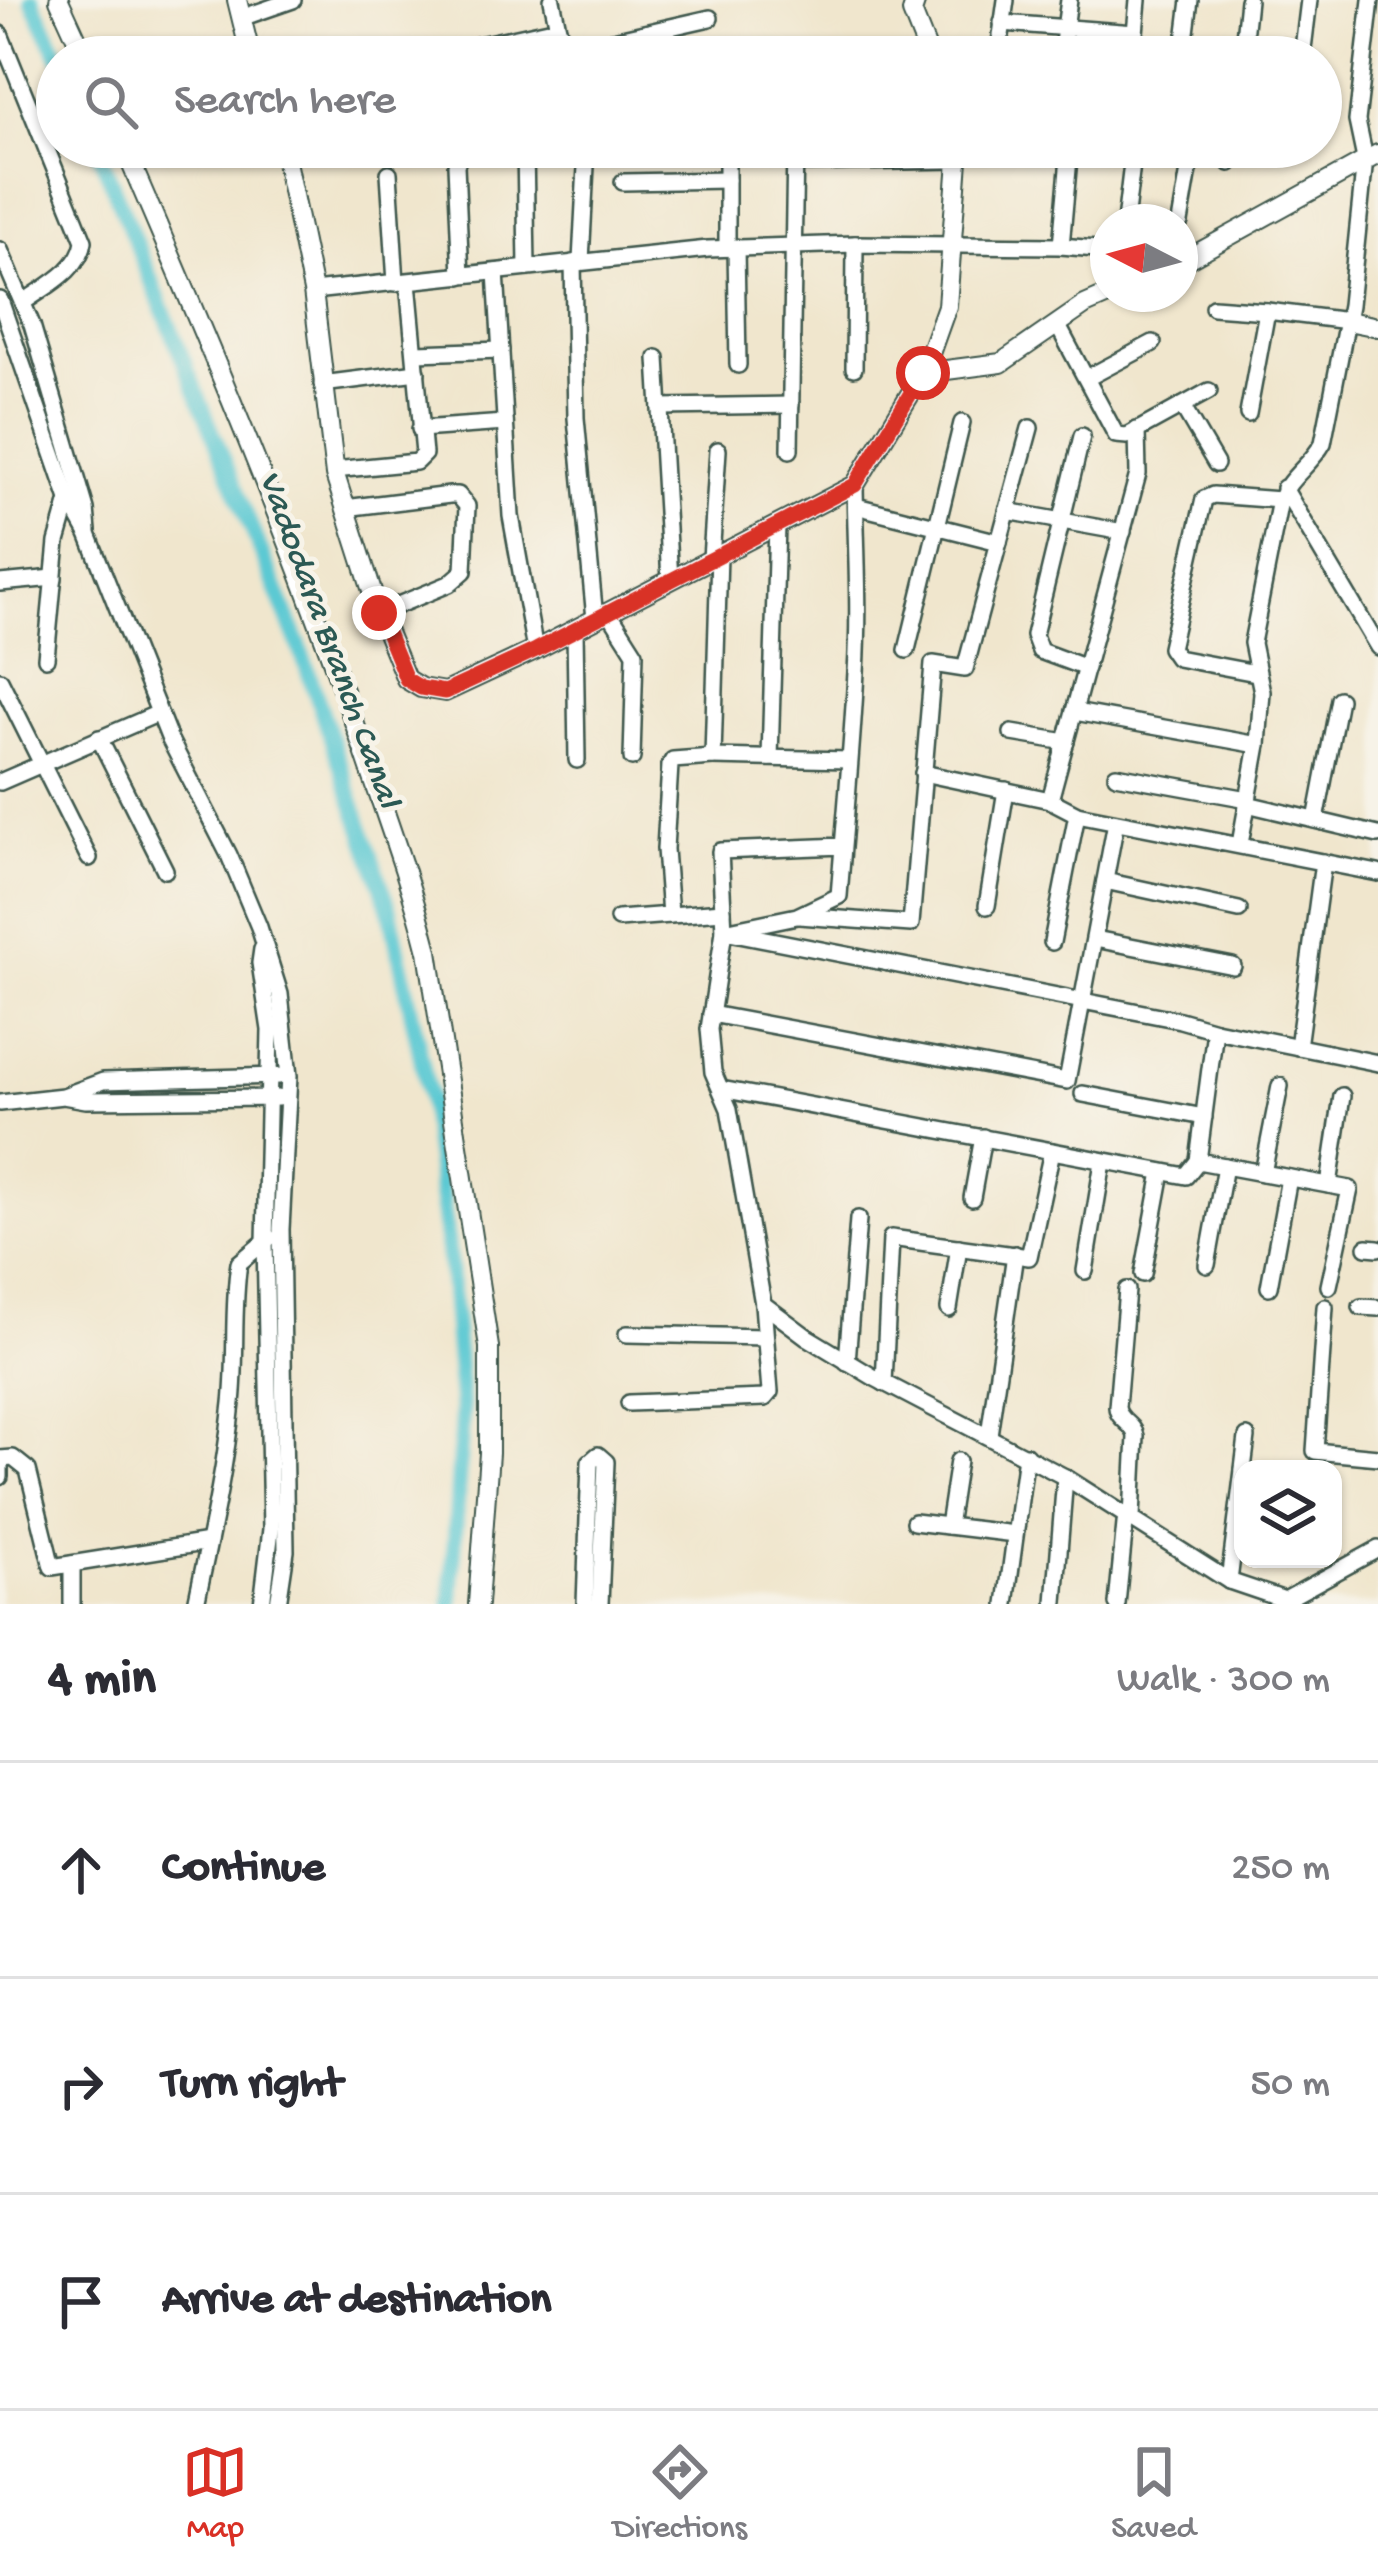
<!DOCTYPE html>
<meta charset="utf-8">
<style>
:root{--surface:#fff;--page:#f7f7f7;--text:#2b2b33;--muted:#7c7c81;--line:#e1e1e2;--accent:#d93025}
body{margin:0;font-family:"Gochi Hand",sans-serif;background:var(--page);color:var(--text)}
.controls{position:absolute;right:36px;bottom:36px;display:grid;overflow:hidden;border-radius:24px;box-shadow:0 3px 9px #0004}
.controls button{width:108px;height:108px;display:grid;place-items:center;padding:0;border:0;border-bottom:3px solid var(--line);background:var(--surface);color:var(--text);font:60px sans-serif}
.compass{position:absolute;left:1090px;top:204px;width:108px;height:108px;border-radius:50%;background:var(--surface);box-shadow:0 3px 9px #0004;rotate:276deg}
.stop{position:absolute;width:36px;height:36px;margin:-27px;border:9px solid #d93025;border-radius:50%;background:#fff}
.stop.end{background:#d93025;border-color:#fff;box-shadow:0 3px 12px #0008}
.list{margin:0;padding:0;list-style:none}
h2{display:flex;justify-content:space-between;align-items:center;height:156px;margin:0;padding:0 48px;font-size:51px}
h2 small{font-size:39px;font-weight:400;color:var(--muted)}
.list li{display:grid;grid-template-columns:78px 1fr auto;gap:36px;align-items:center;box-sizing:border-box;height:216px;padding:0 48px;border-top:3px solid var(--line)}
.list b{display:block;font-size:45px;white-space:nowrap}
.list em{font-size:39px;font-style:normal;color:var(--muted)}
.icon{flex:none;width:66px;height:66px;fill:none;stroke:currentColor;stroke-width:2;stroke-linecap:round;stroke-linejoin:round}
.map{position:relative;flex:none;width:1378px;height:1604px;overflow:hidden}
.search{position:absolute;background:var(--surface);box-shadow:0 3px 9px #0004;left:36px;right:36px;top:36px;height:132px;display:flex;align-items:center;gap:30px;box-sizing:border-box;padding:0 42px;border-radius:66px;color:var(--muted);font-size:45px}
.sheet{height:804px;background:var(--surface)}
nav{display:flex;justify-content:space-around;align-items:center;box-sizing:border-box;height:168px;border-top:3px solid var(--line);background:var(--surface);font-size:33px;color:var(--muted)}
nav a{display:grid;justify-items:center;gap:6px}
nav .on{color:var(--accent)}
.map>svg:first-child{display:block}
</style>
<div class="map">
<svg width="1378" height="1604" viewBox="0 0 1378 1604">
<rect width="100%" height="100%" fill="#f7f3e8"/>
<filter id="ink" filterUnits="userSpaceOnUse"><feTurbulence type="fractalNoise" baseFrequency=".00833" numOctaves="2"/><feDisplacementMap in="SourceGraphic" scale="24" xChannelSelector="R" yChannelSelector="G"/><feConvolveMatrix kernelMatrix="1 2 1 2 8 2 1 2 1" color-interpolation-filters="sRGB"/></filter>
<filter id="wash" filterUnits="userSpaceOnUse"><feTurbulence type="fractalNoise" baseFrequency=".004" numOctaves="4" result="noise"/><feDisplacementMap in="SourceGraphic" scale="48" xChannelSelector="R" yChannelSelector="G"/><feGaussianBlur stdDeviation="2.7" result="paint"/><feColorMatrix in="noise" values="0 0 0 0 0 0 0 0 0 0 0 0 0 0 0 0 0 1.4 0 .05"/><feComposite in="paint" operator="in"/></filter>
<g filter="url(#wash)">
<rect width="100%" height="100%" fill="#f0e6cd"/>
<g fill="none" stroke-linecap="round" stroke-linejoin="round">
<g stroke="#5cc9d3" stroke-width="16">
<polyline points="32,0 59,57"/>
<polyline points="97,147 299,645 390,910 429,1096 450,1266 462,1414 451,1604"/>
</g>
</g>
</g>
<g filter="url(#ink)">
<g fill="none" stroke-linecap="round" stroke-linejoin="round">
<g stroke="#3e564b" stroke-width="20">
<g id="minor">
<polyline points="552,0 558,28"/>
<polyline points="241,18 293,0"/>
<polyline points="1002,23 1135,33 1138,0"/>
<path d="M0,34L84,241C80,270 46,286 24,302"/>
<polyline points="565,51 710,18"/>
<polyline points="424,57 558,28 566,57"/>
<polyline points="998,57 1006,0"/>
<polyline points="1061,57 1069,0"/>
<polyline points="1119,57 1122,33"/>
<polyline points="1183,57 1190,0"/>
<polyline points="1242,57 1248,0"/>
<polyline points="1302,57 1309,0"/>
<polyline points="525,147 527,268"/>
<polyline points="795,163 958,160"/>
<polyline points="1230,163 1232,147"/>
<polyline points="389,173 396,283"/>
<polyline points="623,182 727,180"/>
<polyline points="1125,222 1134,147"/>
<polyline points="1180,222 1193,147"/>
<polyline points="1061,246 1108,250"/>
<polyline points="736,247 738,365"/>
<polyline points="727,248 727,147"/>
<polyline points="0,250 32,325 86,509 88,531"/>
<polyline points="581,261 587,147"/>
<polyline points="573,263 576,418 595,619"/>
<polyline points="496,272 511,516 535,650"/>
<polyline points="461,276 456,165 463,147"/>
<polyline points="313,291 708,249 855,244 1061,246 1070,147"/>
<polyline points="0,300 69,500 88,534 170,740 229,855 259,927 280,994 289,1076 281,1229 286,1551 278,1604"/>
<polyline points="1213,307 1267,311"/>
<polyline points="1057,324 1116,435 1127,436 1209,391"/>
<polyline points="417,353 501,350"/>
<polyline points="657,358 670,580"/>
<polyline points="854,368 855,244"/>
<polyline points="1087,378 1153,343"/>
<polyline points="322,384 417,372"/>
<polyline points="1182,406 1216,464"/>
<polyline points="660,407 791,405"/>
<polyline points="1248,414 1267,311 1348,321"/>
<polyline points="420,429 505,423"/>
<polyline points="1137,430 1138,474 1050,800 1077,814 1378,873"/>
<polyline points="1082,436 1034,635 1040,651 1086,668"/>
<polyline points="790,450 795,147"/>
<polyline points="334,470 416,462 424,454 408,282"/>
<polyline points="1284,488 1378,647"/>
<polyline points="856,506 999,542 1030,428"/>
<polyline points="345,508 450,495 458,495 467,506 464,571 449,584 379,613"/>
<polyline points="1007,511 1123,532"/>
<polyline points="719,555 713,757 849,760"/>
<polyline points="711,559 718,450"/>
<polyline points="0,583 54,578"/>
<polyline points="609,612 635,653 632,758"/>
<polyline points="575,629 577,760"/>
<polyline points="907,650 962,423"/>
<polyline points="46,658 57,542 69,500"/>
<polyline points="1256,673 1177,658 1170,648 1204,499 1213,495 1280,500"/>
<polyline points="0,680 89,858"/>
<polyline points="1075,712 1258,745"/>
<polyline points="1012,733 1066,742"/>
<polyline points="99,738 165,870"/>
<polyline points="770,758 777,525"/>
<polyline points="923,773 1050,800"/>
<polyline points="1116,775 1248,799"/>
<polyline points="0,782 159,713"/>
<polyline points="1247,804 1378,835"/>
<polyline points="1316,820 1339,699"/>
<path d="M1240,844L1258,745L1262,692L1252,643L1280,500C1289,477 1311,465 1323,443L1350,305L1365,159L1357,121L1371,0"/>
<path d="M843,846L720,851L724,931L797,916L839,896C845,821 852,747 856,672C860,610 856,547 855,485"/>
<polyline points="1105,881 1239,910"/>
<polyline points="987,906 1006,790"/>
<polyline points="670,915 665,849 670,765 673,760 713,757"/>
<polyline points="799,916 911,924 933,664 965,669 999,542"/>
<polyline points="618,919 723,911"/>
<polyline points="1095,939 1233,966"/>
<polyline points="1052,942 1077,814"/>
<polyline points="262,949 260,963 270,1030 265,1241 271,1529 262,1604"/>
<polyline points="711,1014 1067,1081 1116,822"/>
<polyline points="1215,1030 1378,1063"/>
<polyline points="1298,1047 1323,862"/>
<polyline points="721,1089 1186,1176 1198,1161"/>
<polyline points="1083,1094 1204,1117"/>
<polyline points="66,1095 103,1081 279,1076"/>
<polyline points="0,1103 63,1096 86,1100 278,1098"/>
<polyline points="1263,1173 1280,1086"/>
<polyline points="1329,1185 1342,1096"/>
<polyline points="972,1198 983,1137"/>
<polyline points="1367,1247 1378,1248"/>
<polyline points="1207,1265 1225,1166"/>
<polyline points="1085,1271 1103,1162"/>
<polyline points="1143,1274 1162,1172"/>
<polyline points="1329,1286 1350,1189 1198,1161 1215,1030 1180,1020 724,931 709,1029 713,1072 729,1109 763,1304 807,1337 875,1378 1065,1477 1229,1581 1285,1600 1378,1549"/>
<polyline points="1269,1287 1289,1178"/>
<path d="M1127,1290L1117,1407C1118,1421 1133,1422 1136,1436L1132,1517"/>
<polyline points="1325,1307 1315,1451 1378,1457"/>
<polyline points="1361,1307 1378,1308"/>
<polyline points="949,1309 959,1247"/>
<polyline points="627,1334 765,1337"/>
<polyline points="847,1362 858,1219"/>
<polyline points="884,1383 891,1238 1029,1257 1052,1151"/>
<polyline points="629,1403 765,1398 770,1392 763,1304"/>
<polyline points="989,1435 1015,1254"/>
<polyline points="0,1459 13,1458 28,1470 52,1567 209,1542"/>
<polyline points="1243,1469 1247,1437"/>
<polyline points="0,1477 0,1459"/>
<polyline points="914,1522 1015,1534"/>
<polyline points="948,1526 958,1461"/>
<polyline points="1229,1581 1243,1470"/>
<polyline points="1055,1602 1065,1477"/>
<polyline points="72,1604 72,1564"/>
<path d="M196,1604C210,1537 225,1471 232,1403C237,1356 232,1310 239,1263L269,1238"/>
<polyline points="585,1604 590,1462 598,1455 606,1462 600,1604"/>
<polyline points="1006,1604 1026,1455"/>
<polyline points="1117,1604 1126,1514"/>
</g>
</g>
<g stroke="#3e564b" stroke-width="22">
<g id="tertiary">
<polyline points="59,0 85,57"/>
<polyline points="237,0 251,57"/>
<polyline points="916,0 912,12 930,57"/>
<path d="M124,147C210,346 294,545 364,751C386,817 411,883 428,951L489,1347V1453L478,1604"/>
<polyline points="283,147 313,291 335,475 379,613 406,679 421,688 445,692 535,650 855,485 923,373 947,306 959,147"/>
<polyline points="1180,263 1378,154"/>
<polyline points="1348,321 1378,327"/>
<polyline points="923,373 1001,363 1085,305 1110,294"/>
</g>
</g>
<use href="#minor" stroke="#fff" stroke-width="15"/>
<use href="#tertiary" stroke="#fff" stroke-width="18"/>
</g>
</g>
<g fill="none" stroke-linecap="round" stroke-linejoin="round" filter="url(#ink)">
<polyline stroke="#d93025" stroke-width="15" points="379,613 406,679 421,688 445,692 536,650 855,485 923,373"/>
</g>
<g text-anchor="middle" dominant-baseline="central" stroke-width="10" stroke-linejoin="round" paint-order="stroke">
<g font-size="36" font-style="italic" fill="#2b5954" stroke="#f7f3e8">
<text transform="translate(327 640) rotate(70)">Vadodara Branch Canal</text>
</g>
</g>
</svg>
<div class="controls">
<button><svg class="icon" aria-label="layers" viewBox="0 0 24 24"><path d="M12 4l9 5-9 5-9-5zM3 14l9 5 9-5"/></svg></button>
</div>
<svg class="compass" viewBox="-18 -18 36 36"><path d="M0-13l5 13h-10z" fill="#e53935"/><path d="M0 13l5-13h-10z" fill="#7c7c81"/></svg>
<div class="stop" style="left:923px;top:373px"></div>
<div class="stop end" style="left:379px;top:613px"></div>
<div class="search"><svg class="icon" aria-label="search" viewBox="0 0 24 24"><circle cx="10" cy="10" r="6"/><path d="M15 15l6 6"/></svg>Search here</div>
</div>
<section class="sheet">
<h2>4 min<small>Walk · 300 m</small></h2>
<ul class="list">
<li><svg class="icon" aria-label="ahead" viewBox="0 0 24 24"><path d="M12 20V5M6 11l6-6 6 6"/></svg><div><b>Continue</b></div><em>250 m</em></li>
<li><svg class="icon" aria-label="right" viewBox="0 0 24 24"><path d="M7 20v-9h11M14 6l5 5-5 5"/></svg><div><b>Turn right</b></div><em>50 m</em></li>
<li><svg class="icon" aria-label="arrive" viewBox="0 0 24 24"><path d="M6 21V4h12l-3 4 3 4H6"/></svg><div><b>Arrive at destination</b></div></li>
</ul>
</section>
<nav>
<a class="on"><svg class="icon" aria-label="map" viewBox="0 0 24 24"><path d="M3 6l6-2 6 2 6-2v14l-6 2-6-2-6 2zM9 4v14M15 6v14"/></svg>Map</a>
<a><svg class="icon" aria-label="directions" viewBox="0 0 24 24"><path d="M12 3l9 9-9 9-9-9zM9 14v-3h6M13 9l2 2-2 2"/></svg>Directions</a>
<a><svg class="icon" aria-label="saved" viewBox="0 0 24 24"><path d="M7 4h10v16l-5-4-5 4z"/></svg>Saved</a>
</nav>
